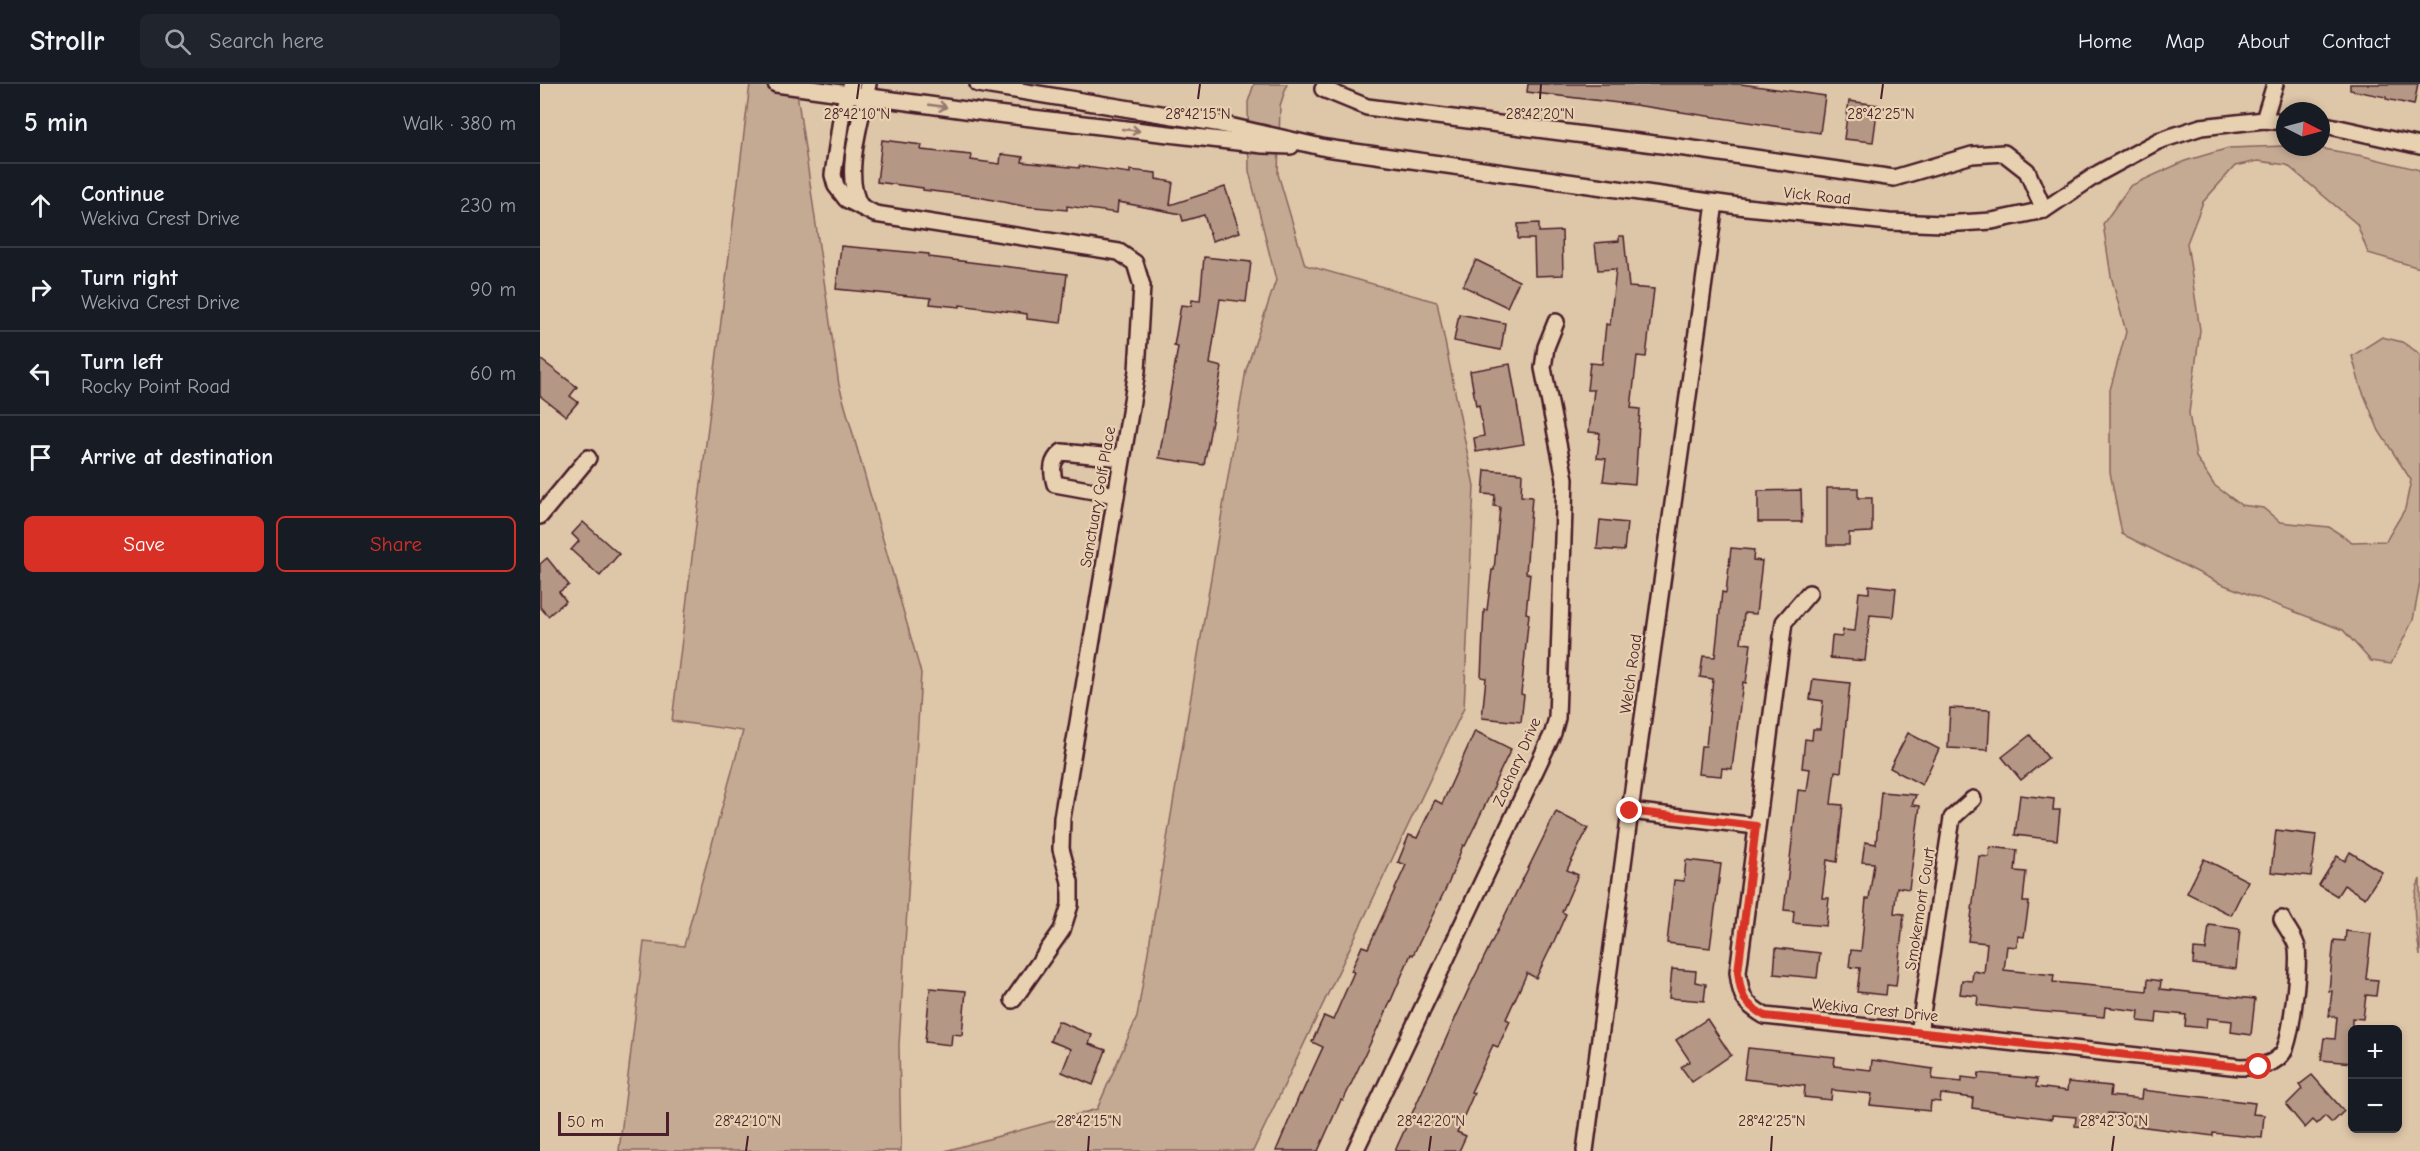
<!DOCTYPE html>
<meta charset="utf-8">
<style>
:root{--surface:#171b24;--page:#20242c;--text:#f1f3f6;--muted:#9ea1a6;--line:#363941;--accent:#d93025}
body{margin:0;font-family:"Comic Neue",sans-serif;background:var(--page);color:var(--text)}
.controls{position:absolute;right:18px;bottom:18px;display:grid;overflow:hidden;border-radius:9px;box-shadow:0 3px 9px #0003}
.controls button{width:54px;height:54px;display:grid;place-items:center;padding:0;border:0;border-bottom:2px solid var(--line);background:var(--surface);color:var(--text);font:30px sans-serif}
.compass{position:absolute;left:1736px;top:18px;width:54px;height:54px;border-radius:50%;background:var(--surface);box-shadow:0 3px 9px #0003;rotate:96deg}
.scale{position:absolute;left:18px;bottom:15px;width:111px;box-sizing:border-box;padding-left:6px;border:3px solid #4a1f2b;border-top:0;font-size:16px;line-height:21px;white-space:nowrap;color:#4a1f2b;-webkit-text-stroke:4px #e7d1b0;paint-order:stroke}
.stop{position:absolute;width:18px;height:18px;margin:-14px;border:4px solid #d93025;border-radius:50%;background:#fff}
.stop.end{background:#d93025;border-color:#fff;box-shadow:0 2px 6px #0008}
.list{margin:0;padding:0;list-style:none}
h2{display:flex;justify-content:space-between;align-items:center;height:78px;margin:0;padding:0 24px;font-size:26px}
h2 small{font-size:20px;font-weight:400;color:var(--muted)}
.list li{display:grid;grid-template-columns:39px 1fr auto;gap:18px;align-items:center;box-sizing:border-box;height:84px;padding:0 24px;border-top:2px solid var(--line)}
.list b{display:block;font-size:22px;white-space:nowrap}
.list p{margin:0;font-size:20px;white-space:nowrap;color:var(--muted)}
.list em{font-size:20px;font-style:normal;color:var(--muted)}
.actions{display:flex;gap:12px;padding:18px 24px}
.actions a{flex:1;padding:14px 0;border:2px solid var(--accent);border-radius:9px;text-align:center;font-size:21px;color:var(--accent)}
.actions .main{background:var(--accent);color:#fff}
.icon{flex:none;width:33px;height:33px;fill:none;stroke:currentColor;stroke-width:2;stroke-linecap:round;stroke-linejoin:round}
.map{position:relative;flex:none;width:1880px;height:1067px;overflow:hidden}
header{display:flex;align-items:center;gap:36px;box-sizing:border-box;height:84px;padding:0 30px;background:var(--surface);border-bottom:2px solid var(--line)}
header strong{font-size:28px}
nav{display:flex;gap:33px;margin-inline-start:auto;font-size:21px}
.search{width:420px;height:54px;background:var(--page);display:flex;align-items:center;gap:15px;box-sizing:border-box;padding:0 21px;border-radius:9px;color:var(--muted);font-size:22px}
main{display:flex}
aside{flex:1;background:var(--surface)}
.map>svg:first-child{display:block}
</style>
<header>
<strong>Strollr</strong>
<div class="search"><svg class="icon" aria-label="search" viewBox="0 0 24 24"><circle cx="10" cy="10" r="6"/><path d="M15 15l6 6"/></svg>Search here</div>
<nav><a>Home</a><a>Map</a><a>About</a><a>Contact</a></nav>
</header>
<main>
<aside>
<h2>5 min<small>Walk · 380 m</small></h2>
<ul class="list">
<li><svg class="icon" aria-label="ahead" viewBox="0 0 24 24"><path d="M12 20V5M6 11l6-6 6 6"/></svg><div><b>Continue</b><p>Wekiva Crest Drive</p></div><em>230 m</em></li>
<li><svg class="icon" aria-label="right" viewBox="0 0 24 24"><path d="M7 20v-9h11M14 6l5 5-5 5"/></svg><div><b>Turn right</b><p>Wekiva Crest Drive</p></div><em>90 m</em></li>
<li><svg class="icon" aria-label="left" viewBox="0 0 24 24"><path d="M17 20v-9H6M10 6l-5 5 5 5"/></svg><div><b>Turn left</b><p>Rocky Point Road</p></div><em>60 m</em></li>
<li><svg class="icon" aria-label="arrive" viewBox="0 0 24 24"><path d="M6 21V4h12l-3 4 3 4H6"/></svg><div><b>Arrive at destination</b></div></li>
</ul>
<div class="actions"><a class="main">Save</a><a>Share</a></div>
</aside>
<div class="map">
<svg width="1880" height="1067" viewBox="0 0 1880 1067">
<rect width="100%" height="100%" fill="#dec6a8"/>
<filter id="ink" filterUnits="userSpaceOnUse"><feTurbulence type="fractalNoise" baseFrequency=".0167" numOctaves="2"/><feDisplacementMap in="SourceGraphic" scale="12" xChannelSelector="R" yChannelSelector="G"/><feConvolveMatrix kernelMatrix="1 2 1 2 8 2 1 2 1" color-interpolation-filters="sRGB"/></filter>
<g filter="url(#ink)">
<g fill="#c5aa93" stroke="#88645f" stroke-width="1.5">
<polygon points="210,0 251,0 257,9 299,301 381,589 359,961 361,1067 79,1067 104,858 144,862 203,647 132,637"/>
<polygon points="714,0 747,0 740,22 738,90 765,181 897,218 934,402 924,624 713,1067 405,1067 557,1025 597,933 706,286 736,196 709,87 708,18"/>
<polygon points="1745,62 1773,63 1823,72 1880,86 1880,184 1828,169 1817,140 1747,81 1718,77 1695,82 1663,118 1647,159 1660,246 1649,329 1656,373 1674,401 1701,421 1723,424 1740,438 1789,443 1812,458 1846,457 1865,425 1871,396 1839,347 1820,301 1812,272 1842,253 1862,258 1880,270 1880,499 1873,536 1851,580 1831,577 1803,546 1679,499 1582,450 1570,388 1570,306 1586,248 1571,192 1563,140 1590,102 1645,77 1689,64"/>
<path d="M1880,795V872C1877,847 1869,819 1880,795Z"/>
</g>
<g fill="#b49784" stroke="#4a1f2b" stroke-width="1.5">
<polygon points="988,0 1201,0 1285,12 1280,49 1095,21 987,8"/>
<polygon points="1810,0 1878,0 1874,21 1846,15 1846,13 1810,6"/>
<polygon points="1309,17 1338,21 1333,58 1304,55"/>
<polygon points="342,56 382,61 381,66 432,71 431,76 460,80 461,70 483,73 482,78 539,84 539,82 590,89 590,86 616,89 616,95 633,98 630,121 685,103 700,148 672,157 664,131 643,137 641,130 578,118 577,129 527,122 527,126 483,122 433,112 383,106 383,104 337,98"/>
<polygon points="999,139 999,148 1022,147 1023,191 995,192 994,155 978,155 978,140"/>
<polygon points="1079,152 1084,152 1089,203 1114,205 1106,273 1097,272 1091,324 1100,325 1095,400 1063,397 1066,375 1057,374 1060,349 1049,348 1054,306 1047,306 1050,279 1062,280 1066,240 1070,241 1076,185 1058,186 1055,159 1079,157"/>
<polygon points="301,162 389,170 389,173 527,190 521,239 487,235 487,230 420,221 420,223 390,220 391,214 296,205"/>
<polygon points="664,173 711,178 706,218 680,215 670,280 682,283 664,381 619,374 638,263 634,262 641,221 651,222 652,216 660,217"/>
<polygon points="936,176 979,197 967,223 923,202"/>
<polygon points="919,230 965,239 961,266 914,257"/>
<polygon points="0,275 37,303 30,312 38,318 26,332 0,312"/>
<polygon points="970,280 984,360 936,368 934,354 944,352 939,321 936,322 930,287"/>
<polygon points="945,386 982,389 981,412 992,413 986,489 990,490 986,529 989,530 981,610 984,611 981,638 942,634 946,594 941,593 944,526 947,526 952,486 954,486 960,423 954,422 955,411 943,410"/>
<polygon points="1287,404 1318,404 1318,414 1332,414 1332,448 1309,449 1309,461 1287,461"/>
<polygon points="1261,406 1262,438 1218,438 1218,407"/>
<polygon points="1060,436 1087,439 1084,467 1057,465"/>
<polygon points="43,438 79,470 60,492 31,466 39,457 32,450"/>
<polygon points="1191,464 1214,466 1213,476 1222,477 1216,530 1204,529 1201,559 1211,560 1206,599 1203,598 1192,685 1182,684 1181,692 1158,690 1161,662 1166,662 1173,595 1160,593 1163,572 1175,573 1182,508 1186,509"/>
<polygon points="7,474 29,501 19,508 26,517 8,532 0,523 0,480"/>
<polygon points="1329,501 1356,504 1353,533 1330,531 1325,577 1290,574 1292,552 1302,553 1303,546 1315,547 1319,508 1329,509"/>
<polygon points="1273,595 1310,599 1301,688 1295,687 1291,720 1303,721 1297,778 1287,776 1282,814 1289,814 1286,842 1253,839 1254,827 1244,826 1258,706 1267,707 1270,685 1262,684 1265,655 1272,656 1273,645 1280,645 1283,617 1270,615"/>
<polygon points="1410,624 1450,626 1448,666 1408,664"/>
<polygon points="935,647 971,665 954,700 955,701 925,762 923,761 909,798 873,871 871,870 839,944 838,943 803,1017 801,1016 778,1067 736,1067 760,1010 761,1011 783,963 772,958 784,932 793,936 814,888 811,887 822,862 828,864 866,781 858,778 869,751 877,754 895,716 902,720"/>
<polygon points="1368,649 1399,665 1382,701 1350,684"/>
<polygon points="1490,651 1508,674 1481,696 1462,673"/>
<polygon points="1341,708 1376,711 1372,721 1380,722 1369,805 1357,803 1354,829 1364,830 1356,902 1347,901 1346,911 1317,908 1320,884 1309,883 1311,866 1321,867 1326,815 1329,815 1334,779 1322,778 1325,758 1336,760"/>
<polygon points="1480,711 1514,715 1513,726 1520,726 1517,756 1475,751"/>
<polygon points="1016,728 1048,744 1027,786 1038,791 1022,828 1026,830 1014,857 996,894 987,889 966,935 970,937 958,963 953,961 931,1008 934,1009 917,1048 926,1052 919,1067 855,1067 930,902"/>
<polygon points="1736,746 1776,751 1771,792 1731,788"/>
<polygon points="1450,763 1477,766 1475,787 1486,788 1483,818 1489,818 1484,853 1478,852 1477,863 1467,862 1464,886 1514,891 1513,898 1607,907 1608,895 1621,897 1620,905 1715,915 1711,951 1691,948 1692,937 1667,934 1666,944 1645,942 1646,931 1617,928 1616,939 1598,937 1599,927 1565,923 1564,933 1460,924 1437,921 1438,912 1420,910 1422,896 1432,897 1433,887 1444,889 1447,859 1428,857 1439,772 1449,773"/>
<polygon points="1810,768 1842,788 1825,814 1804,801 1797,812 1779,801 1797,772 1805,777"/>
<polygon points="1664,775 1708,797 1691,831 1647,809"/>
<polygon points="1146,776 1181,780 1170,864 1127,859 1134,796 1144,797"/>
<polygon points="1669,841 1700,845 1696,885 1653,880 1654,865 1666,866"/>
<polygon points="1806,847 1831,850 1826,895 1838,896 1836,912 1826,911 1823,935 1812,934 1812,979 1781,976 1784,954 1795,955 1797,933 1789,932 1792,907 1789,907 1792,875 1794,856 1805,857"/>
<polygon points="1236,864 1280,869 1277,894 1234,890"/>
<polygon points="1132,885 1156,887 1155,898 1166,900 1164,917 1129,914"/>
<polygon points="390,904 426,907 422,951 412,950 411,961 385,958"/>
<polygon points="1167,935 1191,971 1152,998 1141,983 1150,977 1136,956"/>
<polygon points="518,937 552,951 549,960 566,966 553,1001 522,988 531,965 510,957"/>
<polygon points="1208,964 1295,973 1294,982 1331,986 1332,976 1393,985 1392,995 1422,998 1422,993 1438,995 1439,989 1497,995 1496,1003 1527,1007 1528,998 1571,1002 1570,1012 1601,1015 1602,1006 1715,1019 1713,1030 1724,1031 1722,1054 1673,1049 1673,1052 1591,1041 1592,1031 1568,1029 1568,1035 1551,1033 1550,1043 1535,1042 1536,1033 1512,1031 1512,1035 1432,1024 1433,1014 1401,1010 1400,1018 1391,1017 1390,1027 1330,1021 1332,1010 1292,1006 1291,1016 1264,1013 1265,1002 1204,995"/>
<polygon points="1772,991 1804,1027 1792,1039 1785,1032 1777,1040 1773,1036 1765,1044 1746,1021 1762,1005 1759,1001"/>
</g>
<g fill="none" stroke-linecap="round" stroke-linejoin="round">
<g stroke="#4a1f2b" stroke-width="20">
<g id="minor">
<polyline points="236,0 440,28 723,61 751,62"/>
<polyline points="312,0 302,28 293,91 296,102 306,115 335,130 579,168 595,179 602,202 597,287 522,734 521,765 530,798 530,821 522,846 473,916"/>
<polyline points="438,0 676,39 786,64 1206,123 1349,138 1403,140 1452,137 1504,126 1559,89 1618,57 1661,43 1724,36 1745,38"/>
<polyline points="783,5 827,23 1153,65 1354,94 1432,71 1464,69 1487,87 1504,126"/>
<polyline points="1724,36 1735,0"/>
<polyline points="1781,40 1880,62"/>
<path d="M321,123C301,94 322,33 328,0"/>
<path d="M576,411L515,400C511,386 511,377 522,368L582,374"/>
<polyline points="0,432 48,374"/>
<path d="M1269,509L1244,538L1198,888C1201,913 1203,919 1225,932L1700,983C1715,983 1731,983 1742,970C1752,959 1759,881 1757,864C1756,855 1746,844 1742,835"/>
<polyline points="1090,727 1216,742"/>
<polyline points="1379,949 1412,734 1433,715"/>
<polyline points="815,1067 1013,649 1017,634 1025,395 1003,284 1006,263 1016,238"/>
<polyline points="1045,1067 1090,727 1175,119"/>
</g>
</g>
<use href="#minor" stroke="#e7d1b0" stroke-width="15"/>
</g>
<defs><path id="oneway-shaft" d="M-6 0H5M1.5-3L5.5 0L1.5 3" fill="none" stroke-width="1.6" stroke-linecap="round" stroke-linejoin="round" transform="scale(1.5)"/></defs>
<g stroke="#98786e">
<use href="#oneway-shaft" transform="translate(398 22) rotate(8)"/>
<use href="#oneway-shaft" transform="translate(591 46) rotate(6)"/>
</g>
</g>
<g fill="none" stroke-linecap="round" stroke-linejoin="round" filter="url(#ink)">
<path stroke="#d93025" stroke-width="8" d="M1090,727L1216,742L1198,888C1201,913 1203,919 1225,932L1700,983H1719"/>
</g>
<path fill="none" stroke="#4a1f2b" stroke-width="2" d="M317,15L319,0M658,15L660,0M1000,15L1001,0M1341,15L1343,0M206,1067L208,1052M548,1067L549,1052M889,1067L891,1052M1231,1067L1232,1052M1572,1067L1574,1052"/>
<g text-anchor="middle" dominant-baseline="central" stroke-width="4.5" stroke-linejoin="round" paint-order="stroke">
<g font-size="16" fill="#4a1f2b" stroke="#e7d1b0">
<text transform="translate(1277 112) rotate(6)">Vick Road</text>
<text transform="translate(558 413) rotate(-80)">Sanctuary Golf Place</text>
<text transform="translate(1091 590) rotate(-82)">Welch Road</text>
<text transform="translate(977 678) rotate(-66)">Zachary Drive</text>
<text transform="translate(1380 825) rotate(-81)">Smokemont Court</text>
<text transform="translate(1335 926) rotate(6)">Wekiva Crest Drive</text>
</g>
</g>
<g font-size="15" text-anchor="middle" fill="#4a1f2b" stroke="#e7d1b0" stroke-width="4.5" stroke-linejoin="round" paint-order="stroke">
<text x="317" y="35">28°42'10"N</text>
<text x="658" y="35">28°42'15"N</text>
<text x="1000" y="35">28°42'20"N</text>
<text x="1341" y="35">28°42'25"N</text>
<text x="208" y="1042">28°42'10"N</text>
<text x="549" y="1042">28°42'15"N</text>
<text x="891" y="1042">28°42'20"N</text>
<text x="1232" y="1042">28°42'25"N</text>
<text x="1574" y="1042">28°42'30"N</text>
</g>
</svg>
<div class="controls">
<button>+</button>
<button>−</button>
</div>
<svg class="compass" viewBox="-18 -18 36 36"><path d="M0-13l5 13h-10z" fill="#e53935"/><path d="M0 13l5-13h-10z" fill="#9ea1a6"/></svg>
<div class="scale">50 m</div>
<div class="stop" style="left:1719px;top:983px"></div>
<div class="stop end" style="left:1090px;top:727px"></div>
</div>
</main>
